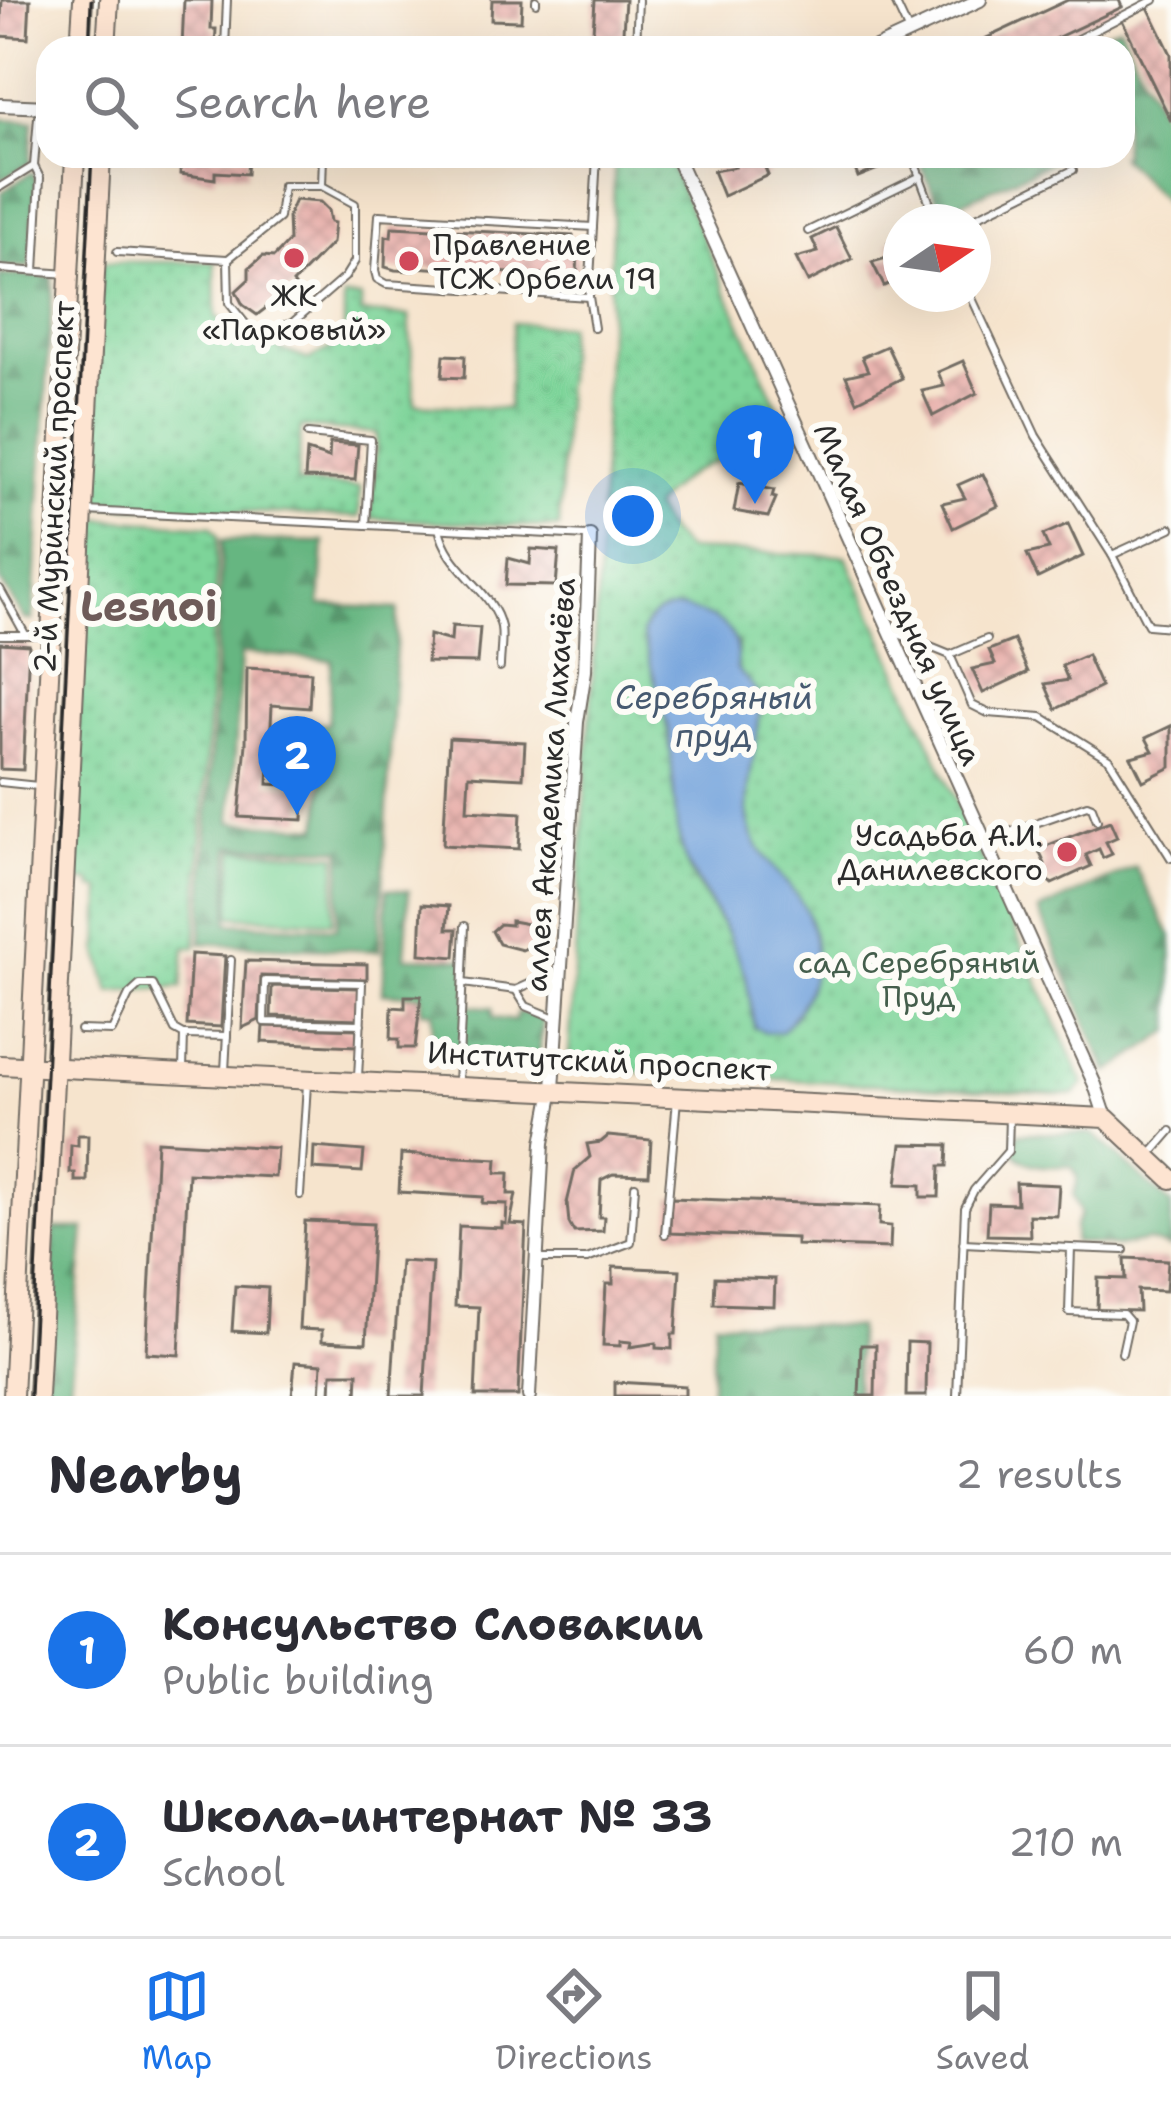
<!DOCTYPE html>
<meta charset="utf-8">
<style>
:root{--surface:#fff;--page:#f7f7f7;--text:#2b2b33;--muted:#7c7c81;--line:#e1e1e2;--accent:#1a73e8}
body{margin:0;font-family:"Shantell Sans",sans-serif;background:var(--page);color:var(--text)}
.compass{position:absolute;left:883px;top:204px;width:108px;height:108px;border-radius:50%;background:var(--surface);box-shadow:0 12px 48px #0002;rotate:77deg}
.you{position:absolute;left:633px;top:516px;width:42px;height:42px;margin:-30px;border:9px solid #fff;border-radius:50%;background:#1a73e8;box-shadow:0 0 0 18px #1a73e833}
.badge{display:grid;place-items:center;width:78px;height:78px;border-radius:50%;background:var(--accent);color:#fff;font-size:39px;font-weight:700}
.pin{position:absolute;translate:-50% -99px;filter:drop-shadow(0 3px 6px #0008)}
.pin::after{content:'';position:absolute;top:63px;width:42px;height:36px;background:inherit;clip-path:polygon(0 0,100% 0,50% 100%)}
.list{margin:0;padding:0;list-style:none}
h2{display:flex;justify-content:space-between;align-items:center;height:156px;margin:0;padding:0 48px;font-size:51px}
h2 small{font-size:39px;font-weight:400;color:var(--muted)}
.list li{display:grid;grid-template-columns:78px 1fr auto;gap:36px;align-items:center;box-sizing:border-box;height:192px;padding:0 48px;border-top:3px solid var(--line)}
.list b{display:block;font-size:45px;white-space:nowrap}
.list p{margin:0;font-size:39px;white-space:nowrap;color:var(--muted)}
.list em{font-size:39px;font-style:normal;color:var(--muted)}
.icon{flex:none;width:66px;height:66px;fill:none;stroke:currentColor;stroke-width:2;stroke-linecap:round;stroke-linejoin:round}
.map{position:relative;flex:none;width:1171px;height:1396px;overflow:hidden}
.search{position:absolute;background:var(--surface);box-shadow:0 12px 48px #0002;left:36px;right:36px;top:36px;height:132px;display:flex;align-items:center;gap:30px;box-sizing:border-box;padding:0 42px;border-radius:36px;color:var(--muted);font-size:45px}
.sheet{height:540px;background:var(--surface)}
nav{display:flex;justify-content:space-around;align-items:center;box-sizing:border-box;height:168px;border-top:3px solid var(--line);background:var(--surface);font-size:33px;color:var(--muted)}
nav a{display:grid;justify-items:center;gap:6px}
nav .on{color:var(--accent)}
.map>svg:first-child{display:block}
</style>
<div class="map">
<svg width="1171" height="1396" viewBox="0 0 1171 1396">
<defs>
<pattern id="forest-firs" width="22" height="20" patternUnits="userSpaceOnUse" patternTransform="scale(3)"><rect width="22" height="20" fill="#66b681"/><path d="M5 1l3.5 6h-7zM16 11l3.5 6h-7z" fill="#54946a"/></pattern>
<pattern id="park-dots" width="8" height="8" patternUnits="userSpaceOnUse" patternTransform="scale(3)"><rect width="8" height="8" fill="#7dd499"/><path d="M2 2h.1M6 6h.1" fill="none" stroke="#6cb684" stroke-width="1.8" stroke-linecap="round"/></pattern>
<pattern id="building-cross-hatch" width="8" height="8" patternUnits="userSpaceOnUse" patternTransform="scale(3)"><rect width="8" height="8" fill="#e9b4af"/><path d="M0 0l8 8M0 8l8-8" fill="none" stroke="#c89b97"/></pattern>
</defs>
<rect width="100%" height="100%" fill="#fdfcf7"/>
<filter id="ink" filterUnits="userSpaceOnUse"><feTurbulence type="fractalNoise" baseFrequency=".00833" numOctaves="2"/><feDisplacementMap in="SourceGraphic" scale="24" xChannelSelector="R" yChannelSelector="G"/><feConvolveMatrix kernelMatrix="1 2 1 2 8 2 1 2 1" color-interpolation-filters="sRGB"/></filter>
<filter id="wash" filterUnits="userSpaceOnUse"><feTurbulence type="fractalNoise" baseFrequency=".004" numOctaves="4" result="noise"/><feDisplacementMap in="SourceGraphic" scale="48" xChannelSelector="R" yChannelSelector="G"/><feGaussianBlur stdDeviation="2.7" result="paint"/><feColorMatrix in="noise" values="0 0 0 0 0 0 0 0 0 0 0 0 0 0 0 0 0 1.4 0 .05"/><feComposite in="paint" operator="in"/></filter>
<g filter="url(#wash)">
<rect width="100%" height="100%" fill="#f6e4cd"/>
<polygon fill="#7dd499" stroke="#548062" stroke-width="3" points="234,849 337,855 333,922 230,916"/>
<g fill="url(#forest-firs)" stroke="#487056" stroke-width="3" fill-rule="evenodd">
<polygon points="1119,26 1171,133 1171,209 1120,156 1123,156 1123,48 1072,48"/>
<polygon points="0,119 33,121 30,163 0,180"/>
<polygon points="917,156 1065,156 942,211"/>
<polygon points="32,172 36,181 30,267 0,266 2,192"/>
<polygon points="0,275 53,277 33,620 25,619 0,581"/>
<path d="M222,540L324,542L320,605L398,609L379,951L201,943ZM241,653L332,660L328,724L294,723L290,769L324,771L319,827L231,822ZM230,846L342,849L337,928L228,923Z"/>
<polygon points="1135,867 1171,936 1171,1031 1108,1073 1039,911"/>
<polygon points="387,889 409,891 405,957 469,959 468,1005 492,1008 493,1018 515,1021 517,1012 543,1017 539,1059 432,1055 433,1012 422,1011 422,996 383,993"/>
<path d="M1018,1133L1094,1134L1171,1205V1248L1148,1241L1117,1247L1074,1242L1075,1226L1081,1214L1073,1194C1078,1183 1080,1176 1071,1166C1049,1166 1030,1170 1014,1152Z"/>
<polygon points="54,1229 85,1229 69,1396 45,1396"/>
<polygon points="715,1321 857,1327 856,1396 710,1396"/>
</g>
<g fill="url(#park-dots)" stroke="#548062" stroke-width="3" fill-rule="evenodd">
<path d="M615,156H666L782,416L756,418C754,457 736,452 706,465C684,475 669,490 653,507L667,530L686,550L846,556L1084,1084L1074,1095L568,1068L597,606ZM738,643L737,669C743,676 751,683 755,691C769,715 742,782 748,818C754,861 797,889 812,929L754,1027C752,992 743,960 725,930C712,906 693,884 684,857C669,810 677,759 663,711Z"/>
<polygon points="101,262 215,262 216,317 258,341 309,360 344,340 344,297 361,298 361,313 409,316 415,404 508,409 513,323 567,326 559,528 371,518 377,433 301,427 297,483 360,487 359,517 88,505"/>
<polygon points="87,518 211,526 218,535 196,947 185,947 182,987 110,992 99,953 101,889 93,888 92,882 71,880"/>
</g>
<path fill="#71a1db" stroke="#4e6683" stroke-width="3" d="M682,608C722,620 739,625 737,669C743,676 751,683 755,691C769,715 742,782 748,819C753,851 779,871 797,896C828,941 817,995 781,1032H765L754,1027L746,976L727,932L686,862L677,830L669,732L642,633C650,612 661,609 682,608Z"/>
<g id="blocks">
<g fill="url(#building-cross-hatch)">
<polygon points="2,0 30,0 28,38 0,36"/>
<polygon points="184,0 212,0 211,29 216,29 215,48 182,48"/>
<polygon points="492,0 522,0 521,21 491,20"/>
<polygon points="595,0 625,0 622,48 592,48"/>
<polygon points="1068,0 1119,0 1122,7 1035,48 965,48"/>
<polygon points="1148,7 1171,54 1171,121 1122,20"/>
<polygon points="181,156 248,156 247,174 215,172 215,179 180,174"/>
<polygon points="731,156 760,156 768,175 723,196 713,171 735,167"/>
<polygon points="845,156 885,156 888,165 858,177 852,161 847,163"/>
<polygon points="295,200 320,202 328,210 330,222 334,223 332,243 293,283 295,286 257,315 243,305 236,291 249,279 249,268 263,256 274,257 289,241 288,216"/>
<polygon points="392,227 573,236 572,246 578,246 577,277 413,267 413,271 395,270 385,267 386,236 391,237"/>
<polygon points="836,227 852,259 808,282 796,258 818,252 812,239"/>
<polygon points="901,236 901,278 884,286 872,262 894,256 888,243"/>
<polygon points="887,346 902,378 857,401 846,376 868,371 862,357"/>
<polygon points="444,355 465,356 464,378 442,377"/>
<polygon points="963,361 977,393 933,416 922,391 944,386 938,372"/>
<polygon points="330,443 358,445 355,480 305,478 307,451 329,458"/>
<polygon points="983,474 998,506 953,528 942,503 965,498 958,485"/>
<polygon points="739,483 774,490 772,497 776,498 768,517 734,511"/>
<polygon points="1068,524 1083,556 1038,578 1027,554 1049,549 1043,535"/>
<polygon points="531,549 559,551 556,586 506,585 508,558 530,564"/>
<polygon points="452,626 480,628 477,663 427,662 429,635 451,641"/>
<polygon points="1014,640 1028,672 983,693 972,669 995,664 989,650"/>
<polygon points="0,643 29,645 23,770 0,769"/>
<polygon points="1087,655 1101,687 1056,709 1045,684 1068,680 1062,666"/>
<polygon points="247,668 311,672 309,708 272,705 268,784 304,786 303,820 239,817 246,744"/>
<polygon points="1171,726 1171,767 1143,781 1131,757 1153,751 1146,738"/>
<polygon points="449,738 525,742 523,778 469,775 467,810 521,813 519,849 443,845"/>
<polygon points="1110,821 1117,837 1106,842 1112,854 1103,858 1099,849 1086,855 1091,866 1052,884 1044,877 1041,870 1045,864 1038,849"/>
<polygon points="422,904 449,906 447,929 457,929 455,957 420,954"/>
<polygon points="511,921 539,926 545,940 522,950 499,944 492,931 500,924 511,925"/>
<polygon points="191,954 225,956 221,1027 187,1025"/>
<polygon points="246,961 367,964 367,979 261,976 259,1020 242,1028"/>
<polygon points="272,986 359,988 358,1019 271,1016"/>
<polygon points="405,996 421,996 415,1048 399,1048 399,1039 391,1039 392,1007 405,1008"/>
<polygon points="263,1026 357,1029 357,1046 262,1042"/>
<polygon points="78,1135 88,1135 87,1181 75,1181 75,1173 70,1173 71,1145 78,1146"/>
<polygon points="608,1136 651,1140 649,1175 613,1174 601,1180 599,1217 604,1217 603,1231 574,1232 569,1223 567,1203 575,1170 590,1157 587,1144 601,1142"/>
<polygon points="157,1141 277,1148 275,1177 188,1173 179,1355 146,1353"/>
<polygon points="902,1144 948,1145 947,1166 940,1166 939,1197 921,1197 921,1185 897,1184"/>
<polygon points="314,1147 364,1151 362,1172 313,1169"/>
<polygon points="401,1154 497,1159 496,1173 509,1173 508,1194 516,1194 510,1224 526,1225 518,1396 475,1396 479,1307 455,1306 459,1226 502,1228 502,1223 506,1224 507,1204 482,1203 483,1197 399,1192"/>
<polygon points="1016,1183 1059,1185 1057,1216 1029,1215 1030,1236 987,1235 989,1203 1017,1204"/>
<polygon points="671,1198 880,1206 879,1225 891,1226 890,1248 796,1245 796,1238 670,1233"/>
<polygon points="305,1221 373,1224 366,1343 322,1341 322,1330 299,1329"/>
<polygon points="1125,1258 1168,1260 1166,1291 1138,1290 1139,1311 1097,1310 1098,1278 1126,1279"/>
<polygon points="400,1261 432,1263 424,1396 391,1396"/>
<polygon points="613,1267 680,1270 676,1334 672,1334 672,1349 656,1348 656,1343 630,1347 631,1342 620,1341 620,1346 603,1345 606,1284 613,1284"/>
<polygon points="715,1277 775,1279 774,1306 714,1304"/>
<polygon points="235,1286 268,1288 266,1333 232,1331"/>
<polygon points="907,1342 927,1343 926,1396 906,1396"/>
<polygon points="861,1345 876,1345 875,1396 859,1396"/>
<polygon points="295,1362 322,1364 320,1396 292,1396"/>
<polygon points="332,1373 358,1373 357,1396 331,1394"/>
<polygon points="615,1382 685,1386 685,1396 615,1396"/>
</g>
</g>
</g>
<g filter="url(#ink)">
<use href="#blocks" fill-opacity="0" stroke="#726c64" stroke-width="3"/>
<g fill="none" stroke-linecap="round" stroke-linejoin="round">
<g stroke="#726c64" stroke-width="10">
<g id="lane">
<polyline points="894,0 909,32"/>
<polyline points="536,3 536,0"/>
<polyline points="225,48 227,0"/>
<polyline points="636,48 638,0"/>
<polyline points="1060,48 1154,0"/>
<polyline points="912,156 937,222"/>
<polyline points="34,166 40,178 35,271"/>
<polyline points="322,186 283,186 279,218 228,259 229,303 249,328 268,331 292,323 345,277 355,261 355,204 322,186 323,156"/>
<polyline points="0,187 34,166 38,117"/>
<polyline points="966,222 1073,170"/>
<polyline points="808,231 921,176"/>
<polyline points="117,252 227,259"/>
<polyline points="0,269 68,274"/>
<polyline points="970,294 1036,436 1112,555 1171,528"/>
<polyline points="589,297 386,284 377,279 375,271 379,215 593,227"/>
<polyline points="594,328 589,297 597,156"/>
<polyline points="308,434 371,440 366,525"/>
<polyline points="86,511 588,536"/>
<path d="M439,528C447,570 493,589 501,627C503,639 500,655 500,667"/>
<polyline points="1112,555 1148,625 1171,627"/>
<polyline points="0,589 25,634"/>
<polyline points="896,633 950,655 972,705 988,713 1042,717 1109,759 1171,858"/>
<polyline points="0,635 50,635"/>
<polyline points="950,655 987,639"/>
<polyline points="0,782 38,786"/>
<polyline points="984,841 1087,805 1092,807 1097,820"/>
<polyline points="463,983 516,990 540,979 557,979"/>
<polyline points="516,990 526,1006 555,1018"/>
<polyline points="80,1030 112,1031 129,995 140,985 153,985 175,1030 184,1035 183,1069"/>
<polyline points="184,1035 227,1036"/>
<polyline points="225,1071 231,960"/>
<path d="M358,1076C360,1045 361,1014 362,983L265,981L264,1022L361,1024"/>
<polyline points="458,1084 465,926"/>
<polyline points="1151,1154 1171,1131"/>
<polyline points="300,1195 307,1084"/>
<polyline points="665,1234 677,1099"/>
<polyline points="963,1243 1071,1248 1069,1312 1123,1314 1129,1321 1122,1353"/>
<polyline points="1071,1248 1124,1250"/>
<polyline points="540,1259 587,1259 631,1242 635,1186"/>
<polyline points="957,1396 965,1208 974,1190 1008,1151 1009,1117"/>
</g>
</g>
<g stroke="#726c64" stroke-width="16">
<g id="street">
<polyline points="876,48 980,0"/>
<polyline points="0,105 48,107"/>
<polyline points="676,156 1095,1085 1106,1118"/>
<polyline points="529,1396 543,1143 553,1089 577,722 585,671 590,536"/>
</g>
</g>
<g stroke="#726c64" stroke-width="22">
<g id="secondary">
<polyline points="80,48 83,0"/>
<polyline points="106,48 109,0"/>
<polyline points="0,1065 1106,1118 1171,1179"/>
<polyline points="13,1396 75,156"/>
<polyline points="38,1396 101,156"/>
</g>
</g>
<use href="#lane" stroke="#fff" stroke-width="6"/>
<use href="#street" stroke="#fff" stroke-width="12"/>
<use href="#secondary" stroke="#fde4d1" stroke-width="18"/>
<g stroke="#2b2b2b" stroke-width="3">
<polyline points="89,48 91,0"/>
<polyline points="30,1396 92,156"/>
</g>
</g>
</g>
<g fill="#d1495b" stroke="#fdfcf7" stroke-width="4.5">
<circle cx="294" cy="258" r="12"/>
<circle cx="409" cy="261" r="12"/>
<circle cx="1067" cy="852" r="12"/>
</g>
<g text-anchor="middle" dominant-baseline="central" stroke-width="12" stroke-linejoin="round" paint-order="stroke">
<g font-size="30" fill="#2b2b2b" stroke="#fdfcf7" text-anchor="start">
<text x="433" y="244">Правление<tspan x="433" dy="34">ТСЖ Орбели 19</tspan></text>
<text x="294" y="295" text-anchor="middle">ЖК<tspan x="294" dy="34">«Парковый»</tspan></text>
<text x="1043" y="835" text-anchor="end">Усадьба А.И.<tspan x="1043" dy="34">Данилевского</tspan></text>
</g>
<g font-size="30" fill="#2b2b2b" stroke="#fdfcf7">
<text transform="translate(54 487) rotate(-87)">2-й Муринский проспект</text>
<text transform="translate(898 594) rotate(66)">Малая Объездная улица</text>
<text transform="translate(550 785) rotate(-86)">аллея Академика Лихачёва</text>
<text transform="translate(599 1061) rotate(3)">Институтский проспект</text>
</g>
<g font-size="30" fill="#445e4c" stroke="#fdfcf7">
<text x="919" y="962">сад Серебряный<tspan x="919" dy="34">Пруд</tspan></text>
</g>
<g font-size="33" font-style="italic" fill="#475a71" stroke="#fdfcf7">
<text x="714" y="697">Серебряный<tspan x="714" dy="38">пруд</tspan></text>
</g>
<g font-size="42" font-weight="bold" fill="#6e5b59" stroke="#fdfcf7">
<text x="149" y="606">Lesnoi</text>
</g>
</g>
</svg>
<svg class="compass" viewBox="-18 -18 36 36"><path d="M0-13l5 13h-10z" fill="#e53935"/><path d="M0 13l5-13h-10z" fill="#7c7c81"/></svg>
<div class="you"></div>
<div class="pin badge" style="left:755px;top:504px">1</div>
<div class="pin badge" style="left:297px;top:815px">2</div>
<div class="search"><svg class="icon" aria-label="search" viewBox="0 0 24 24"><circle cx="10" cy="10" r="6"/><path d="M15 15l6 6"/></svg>Search here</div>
</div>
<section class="sheet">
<h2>Nearby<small>2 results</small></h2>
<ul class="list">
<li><span class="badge">1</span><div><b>Консульство Словакии</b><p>Public building</p></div><em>60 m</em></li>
<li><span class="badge">2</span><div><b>Школа-интернат № 33</b><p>School</p></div><em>210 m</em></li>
</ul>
</section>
<nav>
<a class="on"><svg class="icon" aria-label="map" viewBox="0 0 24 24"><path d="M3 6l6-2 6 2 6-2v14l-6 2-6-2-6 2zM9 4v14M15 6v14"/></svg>Map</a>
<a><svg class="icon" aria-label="directions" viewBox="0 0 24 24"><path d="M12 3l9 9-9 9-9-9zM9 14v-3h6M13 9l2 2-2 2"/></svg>Directions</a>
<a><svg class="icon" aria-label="saved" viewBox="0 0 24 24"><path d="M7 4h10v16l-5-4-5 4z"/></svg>Saved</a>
</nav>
